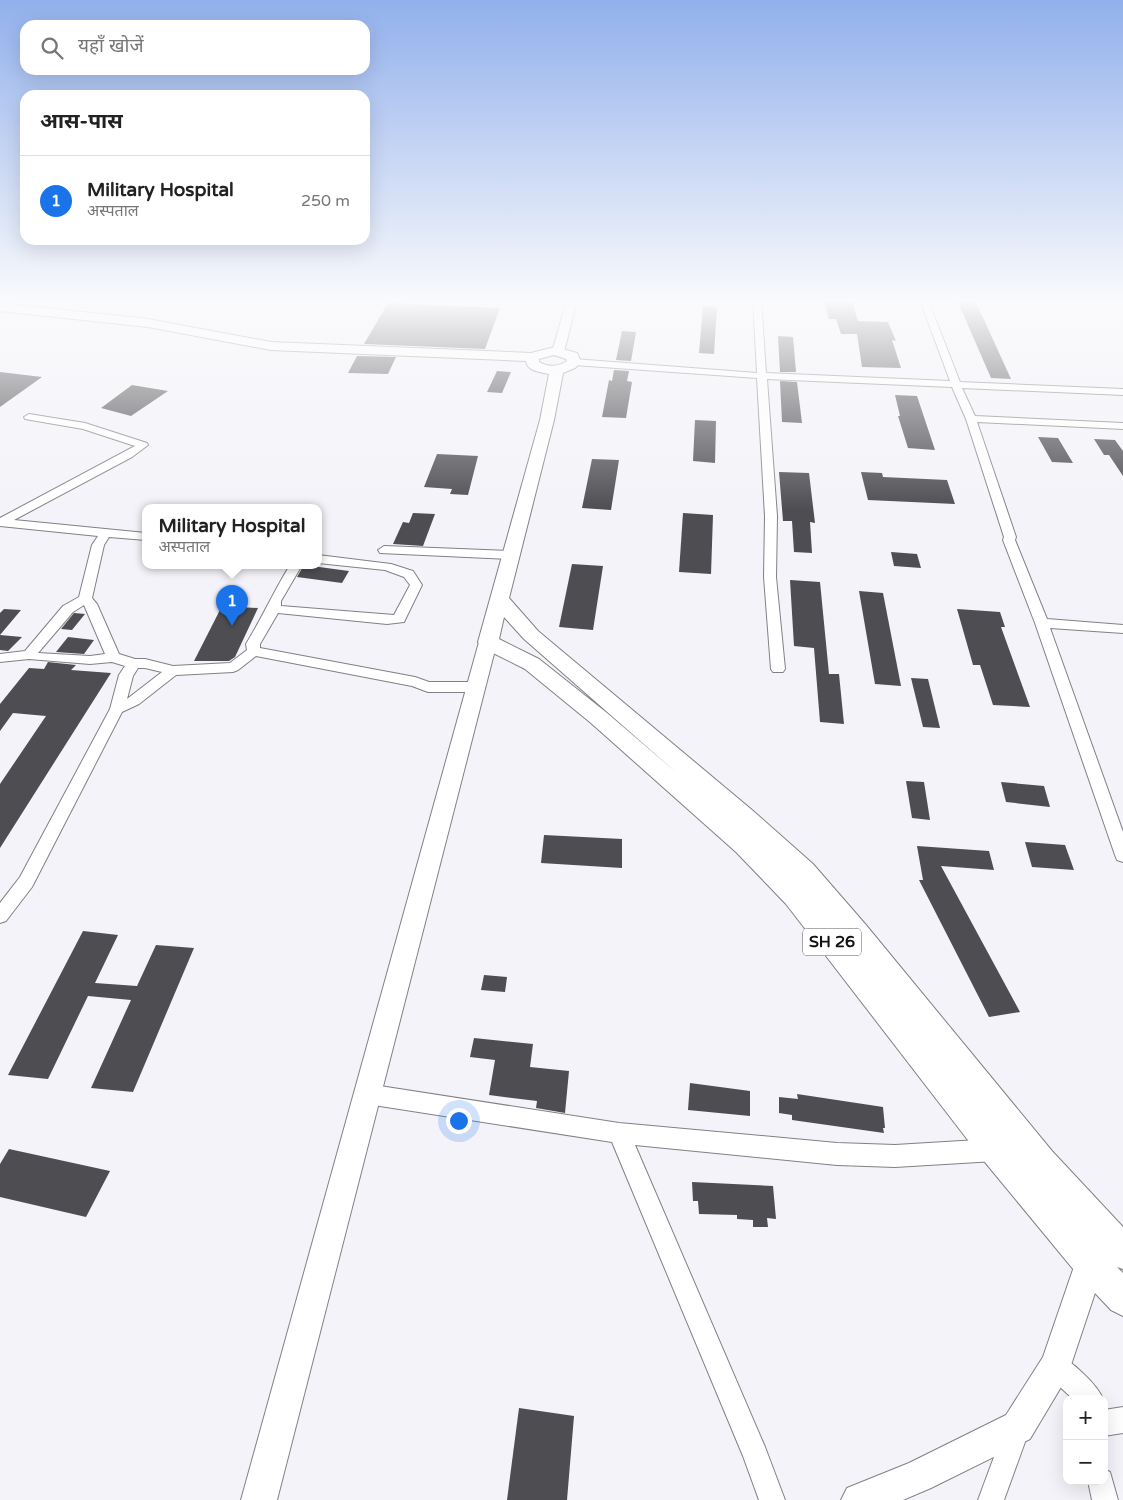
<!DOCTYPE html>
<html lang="hi">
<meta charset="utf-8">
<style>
:root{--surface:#fff;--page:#f6f6f6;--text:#222;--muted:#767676;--line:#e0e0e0;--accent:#1a73e8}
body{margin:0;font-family:"Varela Round","Noto Sans Devanagari",sans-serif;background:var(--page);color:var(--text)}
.controls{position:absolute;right:15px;bottom:15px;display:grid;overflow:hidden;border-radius:10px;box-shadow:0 5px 20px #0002}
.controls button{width:45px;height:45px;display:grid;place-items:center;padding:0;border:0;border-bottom:1px solid var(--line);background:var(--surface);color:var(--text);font:25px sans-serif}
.you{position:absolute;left:458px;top:1120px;width:18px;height:18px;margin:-12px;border:4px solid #fff;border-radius:50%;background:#1a73e8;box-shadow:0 0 0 8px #1a73e833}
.badge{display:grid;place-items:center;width:32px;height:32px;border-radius:50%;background:var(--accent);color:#fff;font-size:16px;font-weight:700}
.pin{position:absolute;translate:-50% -41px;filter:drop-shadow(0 1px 2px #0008)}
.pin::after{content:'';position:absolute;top:26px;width:18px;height:15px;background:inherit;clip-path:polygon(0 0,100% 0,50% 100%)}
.popup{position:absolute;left:142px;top:504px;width:180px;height:65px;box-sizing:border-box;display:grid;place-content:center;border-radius:10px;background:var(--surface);filter:drop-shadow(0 1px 4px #0005);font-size:16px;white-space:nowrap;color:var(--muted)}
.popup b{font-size:19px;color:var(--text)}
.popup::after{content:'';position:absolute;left:50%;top:100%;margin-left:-10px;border:10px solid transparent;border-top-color:var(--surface)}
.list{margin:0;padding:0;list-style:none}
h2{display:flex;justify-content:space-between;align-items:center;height:65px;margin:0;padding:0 20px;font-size:21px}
h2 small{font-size:16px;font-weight:400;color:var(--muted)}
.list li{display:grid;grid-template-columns:32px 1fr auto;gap:15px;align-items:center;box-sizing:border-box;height:90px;padding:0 20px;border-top:1px solid var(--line)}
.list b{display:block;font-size:19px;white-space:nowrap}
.list p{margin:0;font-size:16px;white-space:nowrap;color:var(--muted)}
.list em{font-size:16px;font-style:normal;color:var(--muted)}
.icon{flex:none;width:28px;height:28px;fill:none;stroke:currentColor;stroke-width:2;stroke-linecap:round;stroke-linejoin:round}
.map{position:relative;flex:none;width:1123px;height:1500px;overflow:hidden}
.search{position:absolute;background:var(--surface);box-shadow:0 5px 20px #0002;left:20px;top:20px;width:350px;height:55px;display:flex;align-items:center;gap:12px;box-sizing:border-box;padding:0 18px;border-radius:15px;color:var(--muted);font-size:19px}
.panel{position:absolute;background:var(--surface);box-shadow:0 5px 20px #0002;left:20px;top:90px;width:350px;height:155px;border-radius:15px}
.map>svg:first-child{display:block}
</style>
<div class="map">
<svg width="1123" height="1500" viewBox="0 0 1123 1500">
<rect width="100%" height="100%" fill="#f3f3f9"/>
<g fill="#4d4d52">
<polygon points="957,300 975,300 1011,379 991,378"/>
<polygon points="824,301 852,302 858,321 888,322 896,341 892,340 901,368 862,367 857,334 841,334 836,319 829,319"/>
<polygon points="388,303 500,308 485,349 364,344"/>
<polygon points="703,306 717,307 714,354 699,353"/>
<polygon points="622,331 636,332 631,361 616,360"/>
<polygon points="778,336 793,337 796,372 780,372"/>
<polygon points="357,356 396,357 388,374 348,373"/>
<polygon points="614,370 629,371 627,381 632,382 626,418 602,417 609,380 612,381"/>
<polygon points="497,371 511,372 502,393 487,392"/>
<polygon points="0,372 42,377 0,407"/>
<polygon points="780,381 797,382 802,423 782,422"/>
<polygon points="132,385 168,391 131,416 101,408"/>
<polygon points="895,395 917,396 935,450 908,448 898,416 900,416"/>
<polygon points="695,420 716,421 715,463 693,461"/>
<polygon points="1038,437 1058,438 1073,463 1052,462"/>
<polygon points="1094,439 1115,440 1123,451 1123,476 1109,455 1104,455"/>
<polygon points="437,454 478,456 468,495 450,494 452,489 424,487"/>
<polygon points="592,459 619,460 611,510 582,508"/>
<polygon points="779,472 809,473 815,523 810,522 812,553 794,552 792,521 783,521"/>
<polygon points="861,472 882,473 883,477 947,480 955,504 868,500"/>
<polygon points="413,513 435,514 423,546 393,544 403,522 409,523"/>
<polygon points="683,513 713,515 711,574 679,572"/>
<polygon points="891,552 917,554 921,568 894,566"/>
<polygon points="572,564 603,566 593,630 559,627"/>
<polygon points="304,565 349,571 342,583 297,577"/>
<polygon points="790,580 820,582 829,674 839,674 844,724 820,722 814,648 794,646"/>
<polygon points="859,591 883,593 901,686 875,684"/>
<polygon points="222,606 258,608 235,657 229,661 194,661"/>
<polygon points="4,609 21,610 0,635 22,637 8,651 0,650 0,613"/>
<polygon points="957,609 1000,612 1005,627 1001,627 1030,707 993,705 980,665 973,665"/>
<polygon points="74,613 85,614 72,630 61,629"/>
<polygon points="68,637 94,640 84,654 56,652"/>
<polygon points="48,662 76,665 71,670 111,673 0,848 0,784 46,716 13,713 0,731 0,704 29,668 44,669"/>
<polygon points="911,678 928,679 940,728 923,727"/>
<polygon points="906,781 924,782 930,820 912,818"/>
<polygon points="1001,782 1044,786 1050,807 1006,802"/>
<polygon points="544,835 622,839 622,868 541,863"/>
<polygon points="1025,842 1065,845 1074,870 1032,867"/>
<polygon points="917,846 989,851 994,870 941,866 1020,1012 989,1017 919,880 923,880"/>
<polygon points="83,931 118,935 95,983 137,986 156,945 194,948 133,1092 91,1088 131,1000 88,996 48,1079 8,1075"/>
<polygon points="484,975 507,977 505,992 481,990"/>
<polygon points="474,1038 533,1044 530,1067 569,1071 565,1113 536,1108 537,1101 489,1095 495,1060 470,1057"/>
<polygon points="690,1083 750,1091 750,1116 688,1110"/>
<polygon points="797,1094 883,1107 885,1128 883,1128 884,1133 792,1120 792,1115 779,1113 779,1097 798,1099"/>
<polygon points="9,1149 110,1171 86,1217 0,1197 0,1164"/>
<polygon points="692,1182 773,1186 776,1219 767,1218 768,1227 753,1227 753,1220 737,1219 737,1215 699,1214 698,1201 693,1201"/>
<polygon points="519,1408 574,1416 567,1500 507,1500"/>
</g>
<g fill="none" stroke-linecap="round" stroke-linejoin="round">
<g stroke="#808086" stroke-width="2">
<g id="street">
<polygon points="753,300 761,300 766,373 950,381 920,300 928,300 960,382 1123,389 1123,395 962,388 975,416 1123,423 1123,429 977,422 1016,537 1015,540 1047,619 1123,625 1123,633 1050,628 1123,832 1123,862 1117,860 1115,855 1035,623 1003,540 1004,537 966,419 952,387 767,379 777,516 776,577 785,669 783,672 773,672 771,669 764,577 765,516 757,378 574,365 569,362 574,359 757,373"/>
<path d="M29,414L85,423L147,443L148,445L132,457L14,520L146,533V540L109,537L104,545L92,598L97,604L119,654L135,659H145L173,666L230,663L247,650L246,644C262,618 274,591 290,565H302L281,601V606L394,615L410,585L404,577L385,570L318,563V555L391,564L413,571L422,585L404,622L387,624L278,613L260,644V648L415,677L429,682H476L481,684L483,687L481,690L476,692H428L412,686L256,656L238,670L233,672L176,675L139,704L122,712L32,887L6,921L0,923V903L20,877L110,709L119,675L125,666L112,662L90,664L29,659L0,662V654L25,651L63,606L79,597L92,545L98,536L0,526V518L135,446L83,429L25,419L24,417ZM84,605L105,654L90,656L38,653L73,612ZM138,668H145L162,672L127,699L133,676Z"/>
<polygon points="384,546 510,551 516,555 510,559 380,553 378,550"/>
<polygon points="367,1084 619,1123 837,1143 895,1145 995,1139 1002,1143 1006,1150 1002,1157 995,1161 895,1167 837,1165 635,1145 765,1447 785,1500 759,1500 743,1456 612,1142 367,1104 360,1101 357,1094 360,1087"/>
<path d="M1056,1354C1071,1360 1097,1384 1103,1399H1073L1047,1375L1044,1366L1047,1357Z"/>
<polygon points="1123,1407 1123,1433 1104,1436 1104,1410"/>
<polygon points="1016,1418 1025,1422 1029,1431 1004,1500 978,1500 1007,1422"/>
<polygon points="1104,1469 1110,1472 1118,1500 1092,1500 1088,1481 1104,1481"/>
</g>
</g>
<g stroke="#808086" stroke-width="2">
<g id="secondary">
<polygon points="567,300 577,300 564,352 558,356 552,352"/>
<polygon points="488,636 494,638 497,642 277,1500 241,1500 479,642 482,638"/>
<polygon points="1090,1248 1101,1252 1105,1263 1067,1377 1030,1439 931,1488 903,1500 841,1500 847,1488 909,1463 1006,1415 1043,1357 1079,1252"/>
</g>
</g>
<g stroke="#808086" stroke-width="2">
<path id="primary" d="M0,303L148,319L271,342L531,353L555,347L577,353L581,362L575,368L563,373L554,420L509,598L538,631L752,810L813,864L866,925L1052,1151L1123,1227V1269L1117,1267L1123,1273V1316L1111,1310L1078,1275L984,1161L786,904L736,852L591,723L525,669L481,647L478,642L540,420L549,374C540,372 527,371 526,361L271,350L148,327L0,311ZM554,355L566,359L567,361C558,367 548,367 539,362V359ZM504,617L524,639L678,774L607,713L539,659L499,639Z"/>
</g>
<use href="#street" fill="#fff" fill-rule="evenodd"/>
<use href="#secondary" fill="#fff" fill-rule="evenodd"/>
<use href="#primary" fill="#fff" fill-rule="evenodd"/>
</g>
<linearGradient id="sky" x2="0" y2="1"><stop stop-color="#91b0ec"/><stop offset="0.59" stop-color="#fafafc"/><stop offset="1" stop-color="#fafafc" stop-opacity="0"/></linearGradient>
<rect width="1123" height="510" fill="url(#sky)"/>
<g text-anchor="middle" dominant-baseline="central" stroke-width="5" stroke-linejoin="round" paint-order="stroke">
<rect fill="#fff" stroke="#585859" stroke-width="1" x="803" y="928.5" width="58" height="27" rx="4"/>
<g font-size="16" font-weight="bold" fill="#101012">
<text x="832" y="942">SH 26</text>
</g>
</g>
</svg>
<div class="controls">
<button>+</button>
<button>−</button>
</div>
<div class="you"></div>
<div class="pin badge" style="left:232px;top:626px">1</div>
<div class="popup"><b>Military Hospital</b>अस्पताल</div>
<div class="search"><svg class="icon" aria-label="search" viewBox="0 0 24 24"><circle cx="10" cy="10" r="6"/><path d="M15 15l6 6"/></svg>यहाँ खोजें</div>
<section class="panel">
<h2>आस-पास<small></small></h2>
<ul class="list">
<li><span class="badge">1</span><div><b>Military Hospital</b><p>अस्पताल</p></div><em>250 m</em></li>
</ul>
</section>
</div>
